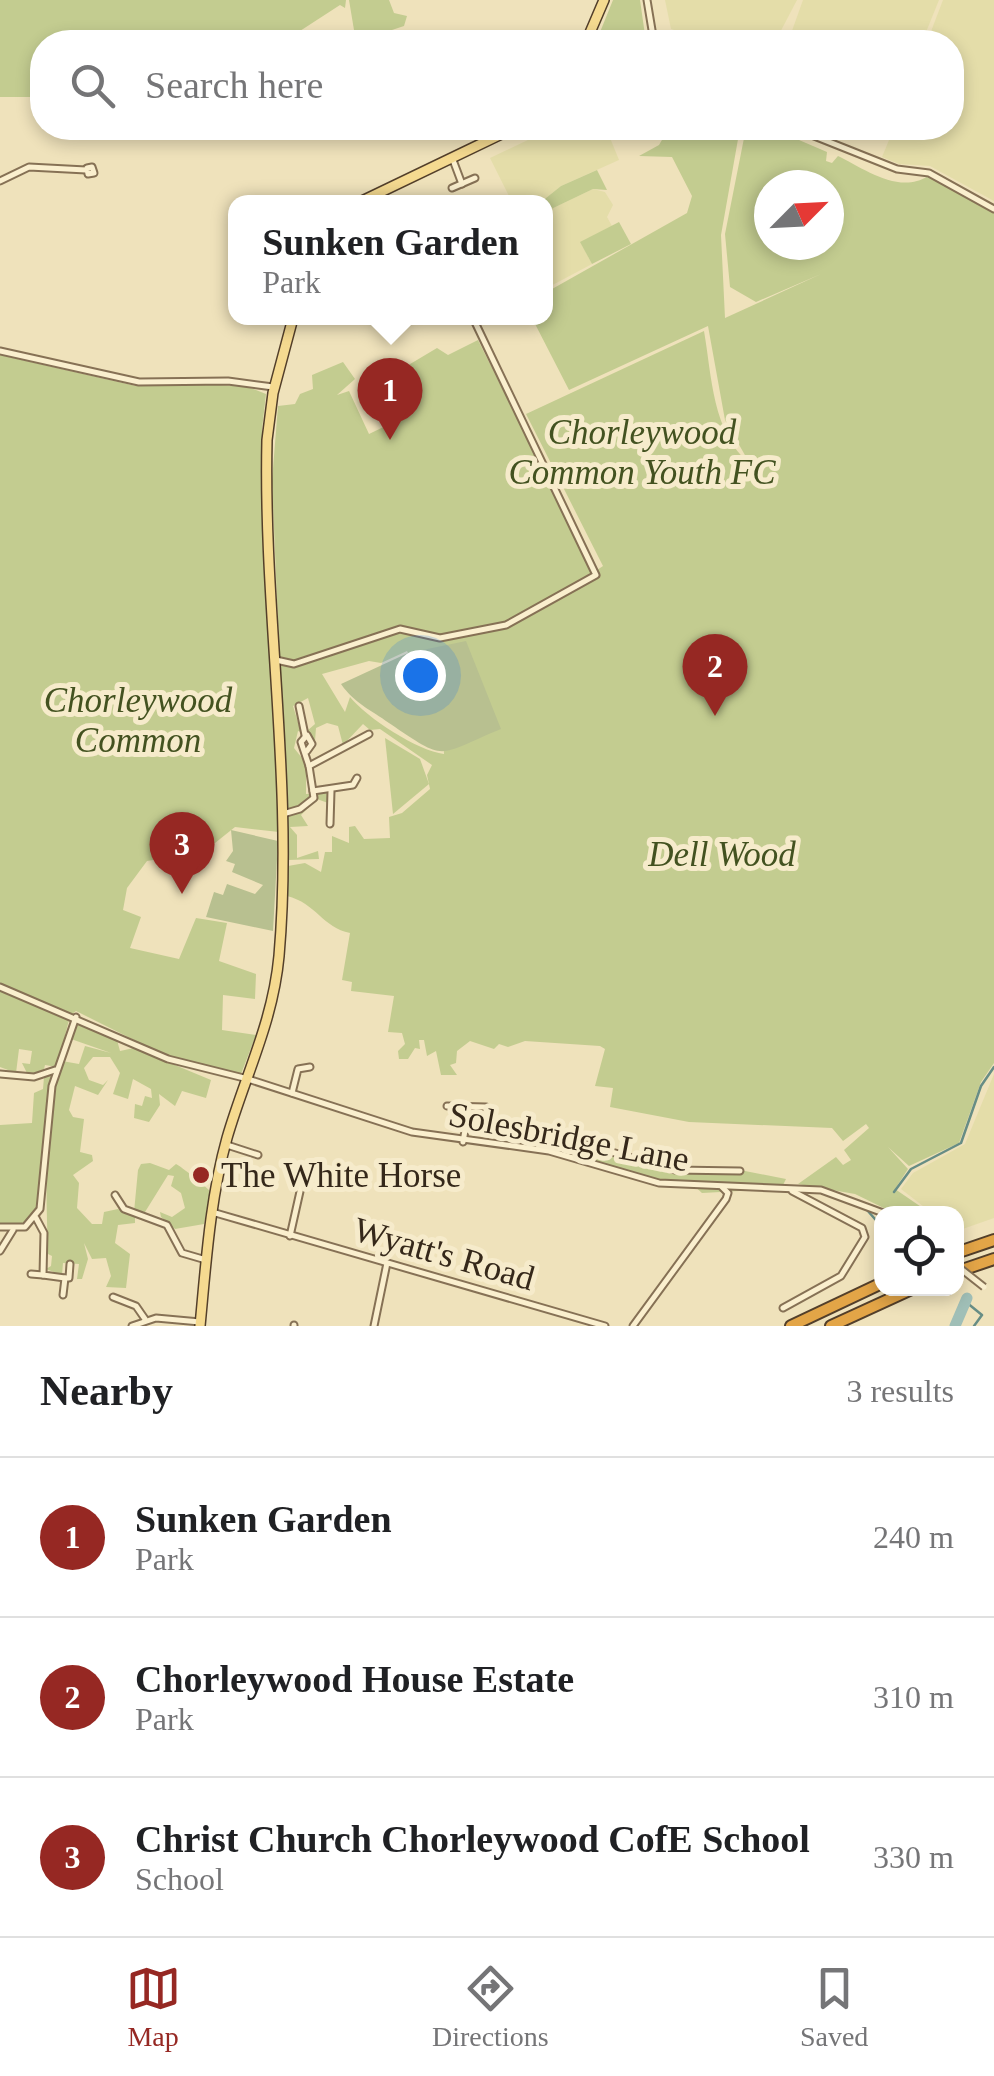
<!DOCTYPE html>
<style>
:root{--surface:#fff;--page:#f6f6f6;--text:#202124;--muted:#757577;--line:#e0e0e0;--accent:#962823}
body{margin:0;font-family:Georgia,serif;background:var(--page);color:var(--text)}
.controls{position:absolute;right:30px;bottom:30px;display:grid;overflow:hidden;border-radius:20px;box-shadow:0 5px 15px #0003}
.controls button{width:90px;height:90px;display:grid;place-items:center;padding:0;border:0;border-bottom:2px solid var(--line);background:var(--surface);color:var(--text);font:50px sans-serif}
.compass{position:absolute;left:754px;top:170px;width:90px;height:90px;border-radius:50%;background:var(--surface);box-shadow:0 5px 15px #0003;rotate:66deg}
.you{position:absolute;left:420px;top:675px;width:35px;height:35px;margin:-25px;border:8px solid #fff;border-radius:50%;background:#1a73e8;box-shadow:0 0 0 15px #1a73e833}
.badge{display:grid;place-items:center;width:65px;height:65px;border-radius:50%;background:var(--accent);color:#fff;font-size:32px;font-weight:700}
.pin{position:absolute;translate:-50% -82px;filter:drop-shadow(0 2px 5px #0008)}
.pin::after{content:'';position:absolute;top:52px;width:35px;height:30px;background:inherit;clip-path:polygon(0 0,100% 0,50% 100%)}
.popup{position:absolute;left:228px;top:195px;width:325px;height:130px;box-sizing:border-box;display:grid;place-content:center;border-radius:20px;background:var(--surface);filter:drop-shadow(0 2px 8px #0005);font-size:32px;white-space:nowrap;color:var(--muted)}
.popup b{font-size:38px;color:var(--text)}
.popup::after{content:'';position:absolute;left:50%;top:100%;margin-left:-20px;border:20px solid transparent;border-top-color:var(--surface)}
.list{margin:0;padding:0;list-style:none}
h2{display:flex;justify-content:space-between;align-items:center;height:130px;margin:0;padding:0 40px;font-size:42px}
h2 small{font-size:32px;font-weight:400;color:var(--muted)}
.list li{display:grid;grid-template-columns:65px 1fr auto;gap:30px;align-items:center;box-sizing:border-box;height:160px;padding:0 40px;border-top:2px solid var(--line)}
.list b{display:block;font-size:38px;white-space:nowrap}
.list p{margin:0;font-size:32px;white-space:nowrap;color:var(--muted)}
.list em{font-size:32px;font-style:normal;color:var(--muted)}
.icon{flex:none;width:55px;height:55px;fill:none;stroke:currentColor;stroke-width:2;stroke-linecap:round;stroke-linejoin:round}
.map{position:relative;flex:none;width:994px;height:1326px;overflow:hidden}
.search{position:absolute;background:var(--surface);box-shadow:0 5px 15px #0003;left:30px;right:30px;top:30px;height:110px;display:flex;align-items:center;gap:25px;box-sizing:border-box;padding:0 35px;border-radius:40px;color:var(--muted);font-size:38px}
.sheet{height:610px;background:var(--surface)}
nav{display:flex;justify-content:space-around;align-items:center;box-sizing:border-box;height:140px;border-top:2px solid var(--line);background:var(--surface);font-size:28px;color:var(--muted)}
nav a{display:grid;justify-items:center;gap:5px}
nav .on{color:var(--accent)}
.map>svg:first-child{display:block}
</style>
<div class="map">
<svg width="994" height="1326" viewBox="0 0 994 1326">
<rect width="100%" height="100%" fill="#efe2bb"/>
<g fill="#e4dda9">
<polygon points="665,0 797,0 775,42 710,42 671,29"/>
<polygon points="803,0 939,0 922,42 788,42"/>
<polygon points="943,0 994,0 994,201 930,166 899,164 882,157 894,128 952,128 952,42 927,42"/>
<polygon points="553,128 606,128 619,160 561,186 541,202 512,202 490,158"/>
<polygon points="593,189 605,192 613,205 607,217 612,226 581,243 592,264 545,289 545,212"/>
<polygon points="994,1074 994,1218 957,1231 956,1214 932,1213 901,1189 913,1173 965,1144"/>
</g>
<g fill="#c3cc90" fill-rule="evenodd">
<polygon points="0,0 346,0 345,8 340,5 283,42 42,42 42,97 0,97"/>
<polygon points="349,0 389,0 394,13 407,16 404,26 356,42"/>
<polygon points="613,0 640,0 646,42 596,42"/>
<path d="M669,128H740L721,235L725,318L821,274L756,302L730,287L725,234L746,128H771L827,152L826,161L832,163L838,156C863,168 899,195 928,176L994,213V1063L981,1082L959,1143L909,1166L888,1147L908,1169L895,1189L930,1213H894L855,1194L798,1184L836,1157L843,1165L851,1160L844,1150L869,1128L866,1124L843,1141L832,1128L689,1122L610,1107L613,1088L595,1086L605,1049L600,1046L525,1041L508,1047L499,1044L494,1049L470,1041L457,1051L456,1063L450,1065L457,1075H441L436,1051L427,1056L424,1040H419L420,1049L415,1048L408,1059H399L398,1051L405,1044L402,1033L388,1032L394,996L351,991L352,982L342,980L350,933C323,928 316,903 287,896L288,866L305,863L321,872L325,852H332V836L349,843V827L355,826L364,839L390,838L389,817L402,813L430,789L427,775L432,765L380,729L370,730L363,724L343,745L338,726L327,723L316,728L315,741L307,731L315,724L308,698L293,706L301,732L298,731L294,748L306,763V794L327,793L328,803L317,799L301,815L308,826L290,827L297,835V858L318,851L319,859L288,860L272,481L278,406L295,404L300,394L313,389L312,375L343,362L355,379L337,395L349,391L369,434L398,420L384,390L385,379L437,348L448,355L478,340L594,572L603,566L526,414L704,331C712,377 712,432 750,464L725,420L708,326L569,390L532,318H545V293L687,213L692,196L672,157L639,156L659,145ZM769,185H829V245H769ZM407,651C423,684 443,717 444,754C418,751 367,718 350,697L345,712L322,674L369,661L381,663Z"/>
<polygon points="597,170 607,190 593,189 545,212 541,202 561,186"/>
<polygon points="619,222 631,244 592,264 580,242"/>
<polygon points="0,355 136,386 205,384 248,387 266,394 262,429 279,832 235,827 205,851 147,861 127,888 123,910 141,917 130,948 179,959 196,918 227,923 219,961 256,974 255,999 223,995 222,1030 256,1035 241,1074 166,1056 76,1011 72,1014 0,985"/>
<polygon points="385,738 420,759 429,784 393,814"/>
<polygon points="0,991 69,1020 57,1067 45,1065 43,1073 28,1075 22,1063 30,1064 32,1051 19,1049 16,1073 0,1067"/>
<path d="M80,1024L117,1040L120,1051L134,1048L211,1080L206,1098L182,1091L175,1106L159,1094L160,1105L149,1122L134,1118L135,1104L142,1106L145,1096L152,1098L151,1089L133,1079L128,1099L113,1094L120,1073L110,1057H93L84,1068L89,1080L103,1085L108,1080L98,1095L75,1086L69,1110L73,1117L84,1119L80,1152L92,1155L93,1161L73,1175L79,1183L77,1208L92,1224H102L104,1212L118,1209L135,1216V1223L118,1225L115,1243L130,1254L126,1288L106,1287L111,1276L106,1258L92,1259L84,1243L88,1259L82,1279H77L79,1264L63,1263L62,1275L46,1269L51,1266L52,1256L48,1254C46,1190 43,1123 62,1061L79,1064L85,1046L111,1053L71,1039L75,1025Z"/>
<path d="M53,1075L38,1204C30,1223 20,1227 0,1225V1125L32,1123L34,1093L43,1089L44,1077Z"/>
<polygon points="565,1141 675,1172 745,1171 786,1179 783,1185 763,1185 758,1190 702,1193 689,1181 660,1180 558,1152 557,1145"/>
<path d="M150,1163L169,1170L176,1164C182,1167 204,1185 210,1191L204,1224L175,1229L161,1217L160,1212L172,1217L185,1208L181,1193L171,1186L174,1176L168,1175L145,1212H134L138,1170L141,1164Z"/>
</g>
<g fill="#b8c090">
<path d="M466,641L501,729C435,756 448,763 389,723C371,710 354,703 341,684L408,653Z"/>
<polygon points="231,830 278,841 273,931 206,917 214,892 223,895 227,884 255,894 263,885 232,872 235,864 226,861 233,851"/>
</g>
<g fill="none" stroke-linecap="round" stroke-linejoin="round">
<g stroke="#678d85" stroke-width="2.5">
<polyline points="894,1192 911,1169 961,1143 981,1086 994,1067"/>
<polyline points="867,1210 882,1227"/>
<polyline points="966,1302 982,1315 974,1326"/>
</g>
<polyline stroke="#a0bfb7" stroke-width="11" points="955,1326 967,1298"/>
<g stroke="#867155" stroke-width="9">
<g id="minor">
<polyline points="647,0 654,42"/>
<polyline points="567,42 577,42"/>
<polyline points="794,128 897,169 929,173 994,209"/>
<polyline points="453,160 462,184"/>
<polygon points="87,168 92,167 94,173 88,174"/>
<polyline points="0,181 29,167 86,170"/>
<polyline points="452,188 475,178"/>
<polyline points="0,351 139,382 228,381 273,387"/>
<polyline points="276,660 294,664 400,629 440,638 506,625 596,575 473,318"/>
<polyline points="299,706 305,735"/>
<polyline points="307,751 312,744 307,735 301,742 309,766"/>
<polyline points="313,791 353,785 357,778"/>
<polyline points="283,814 300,809 314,798 309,766 369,734"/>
<polyline points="330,824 331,791"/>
<polyline points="0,987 168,1059 248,1079 412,1132 549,1151 659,1183 821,1190 886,1214"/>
<polyline points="0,1074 34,1077 55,1070"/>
<polyline points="292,1093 298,1069 310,1067"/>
<polyline points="447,1106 486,1107"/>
<polyline points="527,1128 675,1170 740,1171"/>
<polyline points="463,1142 469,1107"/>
<polyline points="227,1145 258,1155"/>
<polyline points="115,1195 124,1209 167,1225 182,1253 206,1260"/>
<polyline points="212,1212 605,1326"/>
<polyline points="36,1218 44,1233 43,1275 65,1278 63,1295"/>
<polyline points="0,1227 25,1227 40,1209 52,1086 76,1017"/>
<polyline points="290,1236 301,1187"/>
<polyline points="0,1251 13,1230"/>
<polyline points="31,1274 43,1275"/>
<polyline points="65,1278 69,1278 70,1264"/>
<polyline points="113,1297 136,1306 145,1319"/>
<polyline points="783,1308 841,1276 865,1237 862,1228 792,1191"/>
<polyline points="294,1325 294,1326"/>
<polyline points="132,1326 156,1318 200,1322"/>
<polyline points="374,1326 387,1263"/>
<polyline points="633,1326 726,1199 728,1193 722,1187"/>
</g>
</g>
<g stroke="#533f2a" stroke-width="12">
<g id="primary">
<polyline points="586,42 604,0"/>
<polyline points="360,202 514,128"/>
<path d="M200,1326C206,1263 210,1199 227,1138C245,1076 273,1022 279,956C294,784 263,612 267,440L273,393L293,318"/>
</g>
</g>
<g stroke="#533f2a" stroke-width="14">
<g id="motorway">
<polyline points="956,1253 994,1240"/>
<polyline points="956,1272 994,1259"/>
<polyline points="791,1326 882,1283"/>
<polyline points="831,1326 914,1288"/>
</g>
</g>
<use href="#minor" stroke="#faefce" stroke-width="5"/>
<use href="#primary" stroke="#f5da90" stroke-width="9"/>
<use href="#motorway" stroke="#e3a547" stroke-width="10"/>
<g stroke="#867155" stroke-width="9" stroke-linecap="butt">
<polyline id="minor-bridge" points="956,1265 984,1287"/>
</g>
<use href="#minor-bridge" stroke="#faefce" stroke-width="5"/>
</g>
<circle fill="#962823" stroke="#f6ebcb" stroke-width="4" cx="201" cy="1175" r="10"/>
<g text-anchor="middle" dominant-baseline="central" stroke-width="10" stroke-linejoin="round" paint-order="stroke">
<g font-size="35" font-style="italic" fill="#435220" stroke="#f6ebcb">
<text x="642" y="432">Chorleywood<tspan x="642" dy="40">Common Youth FC</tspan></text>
<text x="138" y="700">Chorleywood<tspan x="138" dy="40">Common</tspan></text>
<text x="722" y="854">Dell Wood</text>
</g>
<g font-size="35" fill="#35281a" stroke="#f6ebcb">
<text transform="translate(569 1137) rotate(11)">Solesbridge Lane</text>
<text transform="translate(444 1254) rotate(16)">Wyatt's Road</text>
</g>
<g font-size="35" fill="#35281a" stroke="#f6ebcb" text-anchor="start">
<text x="221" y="1175">The White Horse</text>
</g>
</g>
</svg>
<div class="controls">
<button><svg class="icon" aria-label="locate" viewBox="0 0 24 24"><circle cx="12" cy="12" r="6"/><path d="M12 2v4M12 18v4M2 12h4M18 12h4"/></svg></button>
</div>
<svg class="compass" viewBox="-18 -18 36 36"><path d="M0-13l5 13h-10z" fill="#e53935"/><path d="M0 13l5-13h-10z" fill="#757577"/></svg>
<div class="you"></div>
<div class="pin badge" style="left:390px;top:440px">1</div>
<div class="popup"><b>Sunken Garden</b>Park</div>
<div class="pin badge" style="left:715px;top:716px">2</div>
<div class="pin badge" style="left:182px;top:894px">3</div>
<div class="search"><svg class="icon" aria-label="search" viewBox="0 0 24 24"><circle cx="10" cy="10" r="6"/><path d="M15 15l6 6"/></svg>Search here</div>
</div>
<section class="sheet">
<h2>Nearby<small>3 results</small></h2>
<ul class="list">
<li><span class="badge">1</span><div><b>Sunken Garden</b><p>Park</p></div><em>240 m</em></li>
<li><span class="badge">2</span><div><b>Chorleywood House Estate</b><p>Park</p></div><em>310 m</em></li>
<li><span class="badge">3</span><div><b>Christ Church Chorleywood CofE School</b><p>School</p></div><em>330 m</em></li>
</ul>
</section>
<nav>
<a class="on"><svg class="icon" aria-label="map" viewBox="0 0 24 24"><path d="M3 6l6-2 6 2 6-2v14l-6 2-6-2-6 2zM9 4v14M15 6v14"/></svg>Map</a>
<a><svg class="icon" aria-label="directions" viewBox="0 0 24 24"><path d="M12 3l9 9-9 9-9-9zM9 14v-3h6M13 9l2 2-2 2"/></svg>Directions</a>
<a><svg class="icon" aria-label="saved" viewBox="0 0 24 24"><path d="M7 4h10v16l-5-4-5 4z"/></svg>Saved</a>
</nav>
